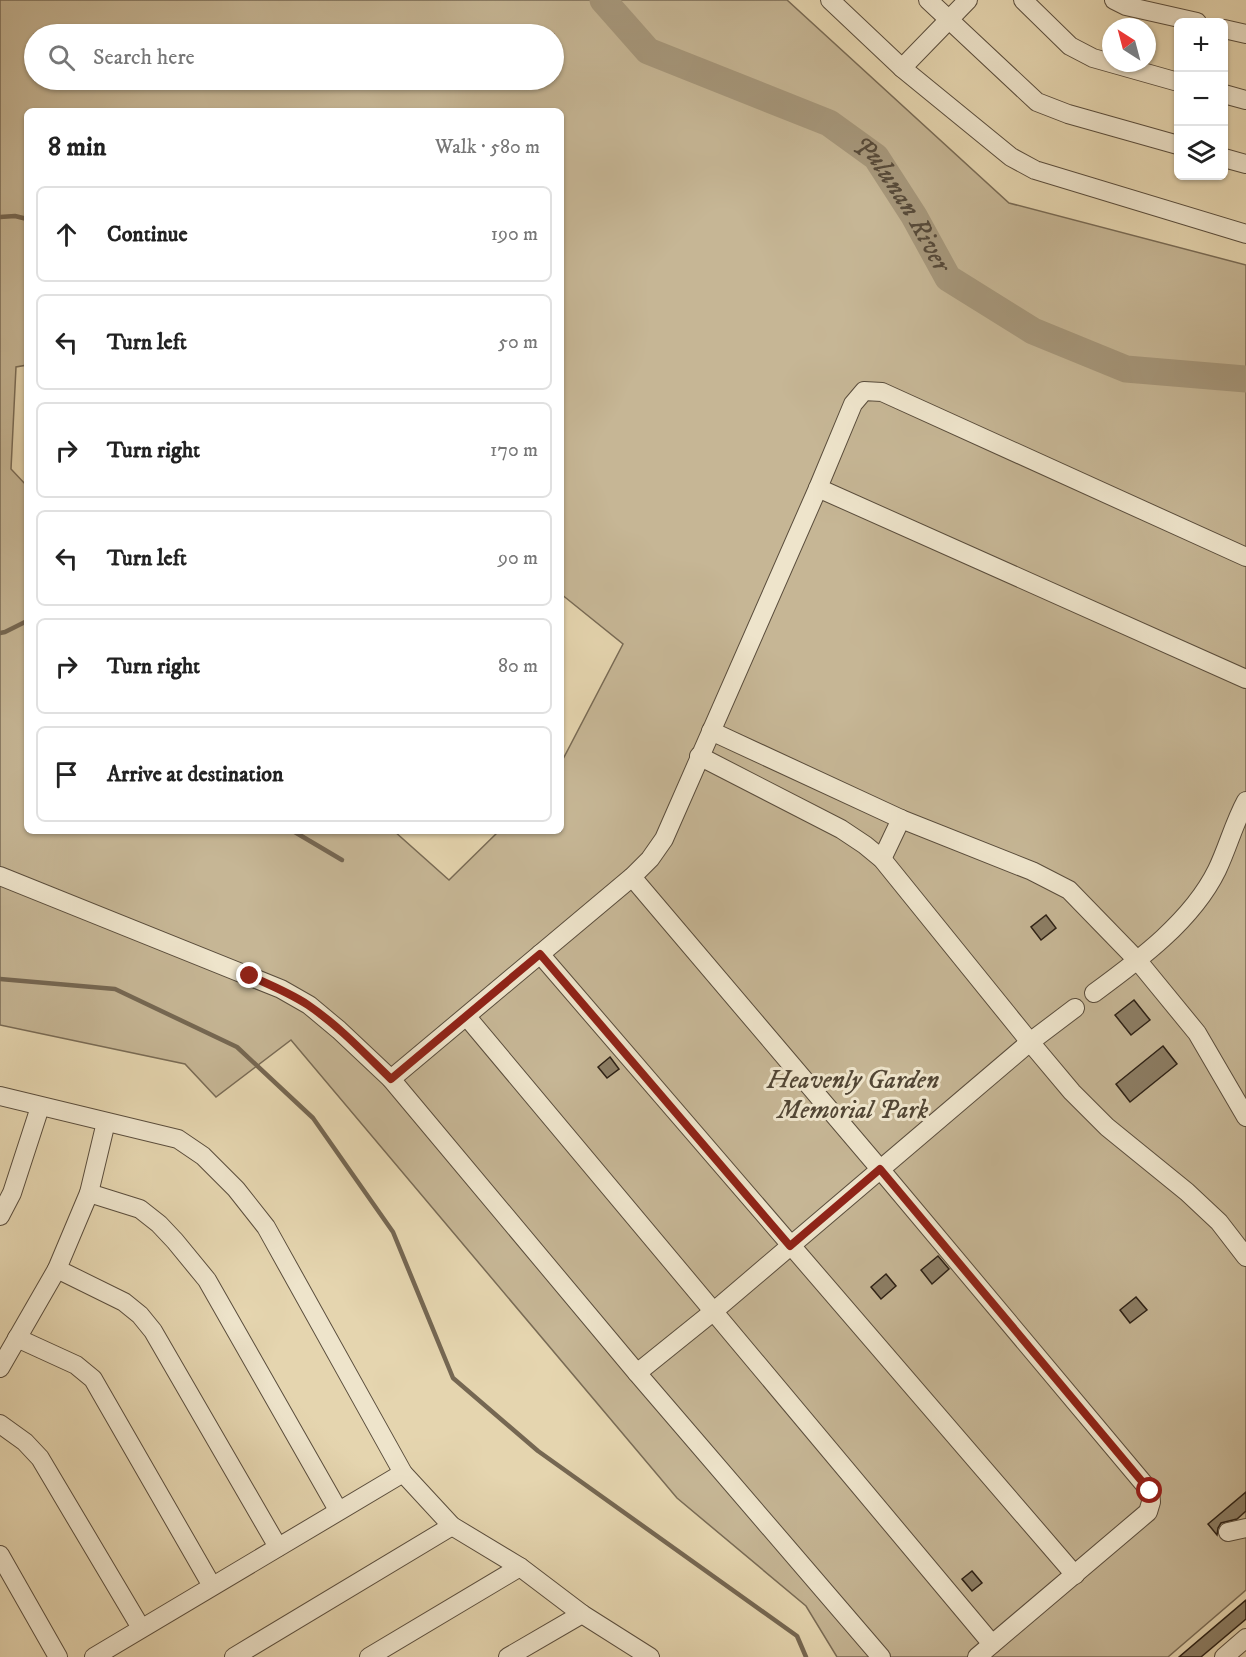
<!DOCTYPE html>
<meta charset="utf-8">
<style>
:root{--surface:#fff;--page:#f6f6f6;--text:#222;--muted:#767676;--line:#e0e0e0}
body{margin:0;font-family:"IM FELL DW Pica",serif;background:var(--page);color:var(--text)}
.controls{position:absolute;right:18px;top:18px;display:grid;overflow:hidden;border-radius:9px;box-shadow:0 2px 4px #0004}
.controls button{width:54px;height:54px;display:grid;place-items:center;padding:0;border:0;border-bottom:2px solid var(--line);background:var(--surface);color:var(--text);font:30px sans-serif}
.compass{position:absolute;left:1102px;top:18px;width:54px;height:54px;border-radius:50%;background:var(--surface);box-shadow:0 2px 4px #0004;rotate:324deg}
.stop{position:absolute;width:18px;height:18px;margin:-14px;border:4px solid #8f2418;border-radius:50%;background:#fff}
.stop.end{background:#8f2418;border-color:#fff;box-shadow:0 2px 6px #0008}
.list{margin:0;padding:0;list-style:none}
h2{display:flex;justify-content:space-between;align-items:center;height:78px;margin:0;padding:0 24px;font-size:26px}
h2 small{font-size:20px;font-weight:400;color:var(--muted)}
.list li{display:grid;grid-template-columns:39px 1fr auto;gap:18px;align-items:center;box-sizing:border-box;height:96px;margin:0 12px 12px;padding:0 12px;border:2px solid var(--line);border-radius:9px}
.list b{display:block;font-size:22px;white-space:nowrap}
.list em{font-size:20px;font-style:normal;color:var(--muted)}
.icon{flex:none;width:33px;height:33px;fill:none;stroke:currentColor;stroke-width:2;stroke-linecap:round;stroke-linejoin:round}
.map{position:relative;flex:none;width:1246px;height:1657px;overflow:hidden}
.search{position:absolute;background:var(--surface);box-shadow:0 2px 4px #0004;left:24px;top:24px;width:540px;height:66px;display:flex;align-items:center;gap:15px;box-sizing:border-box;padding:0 21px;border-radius:33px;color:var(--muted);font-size:22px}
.panel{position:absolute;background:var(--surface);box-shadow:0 2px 4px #0004;left:24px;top:108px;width:540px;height:726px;border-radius:9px}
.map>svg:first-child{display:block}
</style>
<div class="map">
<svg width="1246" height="1657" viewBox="0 0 1246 1657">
<rect width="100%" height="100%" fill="#e5d5af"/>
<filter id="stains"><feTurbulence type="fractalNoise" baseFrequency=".00333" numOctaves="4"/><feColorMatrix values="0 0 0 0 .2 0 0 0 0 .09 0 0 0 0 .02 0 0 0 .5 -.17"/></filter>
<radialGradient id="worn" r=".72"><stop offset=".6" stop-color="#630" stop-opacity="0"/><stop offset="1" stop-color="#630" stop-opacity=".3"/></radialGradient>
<path fill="#c6b695" stroke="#796b55" stroke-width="1.5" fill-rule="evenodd" d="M0,0H787L1009,203L1246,265V1590L1168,1657H837L806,1606L677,1498L291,1040L216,1097L185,1064L0,1025ZM34,34H554V80H34ZM27,111H561V594L623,644L561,763V831H499L449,880L394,831H27V486L11,469L16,367L27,365Z"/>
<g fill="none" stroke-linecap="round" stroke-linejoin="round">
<g stroke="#756752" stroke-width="4.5">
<polyline points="0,217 15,216 27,219"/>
<polyline points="0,633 5,632 27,621"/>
<polyline points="293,831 342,860"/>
<polyline points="0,979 115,989 237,1047 313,1118 393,1232 453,1378 538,1451 797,1636 806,1657"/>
</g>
<path stroke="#a6977b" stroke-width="27" id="s1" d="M603,0L648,51L829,123L876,157L914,216L948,278L1033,331L1126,369L1246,379"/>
</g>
<g fill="#8c7e65" stroke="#2c2015" stroke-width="1.5">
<polygon points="1046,915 1056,928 1041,940 1031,927"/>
<polygon points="1134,1000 1150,1020 1131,1035 1115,1015"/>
<polygon points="1163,1046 1177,1064 1130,1102 1116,1084"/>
<polygon points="610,1057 619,1069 607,1078 598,1067"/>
<polygon points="938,1256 949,1269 932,1284 921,1270"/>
<polygon points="886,1274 896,1286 881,1299 871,1287"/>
<polygon points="1136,1297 1147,1310 1130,1323 1120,1310"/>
<polygon points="1246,1492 1246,1511 1237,1519 1221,1523 1218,1528 1217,1535 1208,1524"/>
<polygon points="972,1571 982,1583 972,1591 962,1579"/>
<polygon points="1246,1600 1246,1619 1201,1657 1179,1657"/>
</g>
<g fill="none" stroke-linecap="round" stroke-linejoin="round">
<g stroke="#5a4d3c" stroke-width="20">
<g id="minor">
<polyline points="830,0 902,68 1011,157 1035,170 1246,234"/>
<polyline points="928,0 1037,102 1068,114 1178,145"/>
<polyline points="1023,0 1070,46 1093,58 1178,82"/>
<polyline points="1114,0 1126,6 1197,22"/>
<polyline points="1224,29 1246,34"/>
<polyline points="902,68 968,0"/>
<polyline points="1224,94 1246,100"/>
<polyline points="1224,158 1246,164"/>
<polyline points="818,488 1246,679"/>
<polyline points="711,731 901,819 1032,871 1069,890 1138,961 1197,1033 1246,1117"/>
<polyline points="699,756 841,829 865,845 882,859 1030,1042 1072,1092 1107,1127 1187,1192 1219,1222 1246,1257"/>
<polyline points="882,859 901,819"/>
<polyline points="0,876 281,989 309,1005 339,1030 391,1079 637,1373 881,1657"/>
<polyline points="632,877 880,1169 1150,1491 1151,1502 1148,1512 977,1657"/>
<polyline points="540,954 1075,1575"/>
<path d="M1094,993C1139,960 1192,921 1217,870C1228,847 1234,823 1246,801"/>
<polyline points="467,1017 992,1644"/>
<polyline points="391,1079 632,877 650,859 664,839 818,488 853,404 864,391 882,392 1246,557"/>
<polyline points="0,1096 178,1139 203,1156 236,1189 266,1227 403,1473 452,1526 520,1567 582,1614 650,1657"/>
<polyline points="89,1193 140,1209 159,1224 175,1241 207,1280 338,1510"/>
<polyline points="0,1216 12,1193 40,1107"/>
<polyline points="57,1269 124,1302 140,1315 153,1331 278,1547"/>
<polyline points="17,1338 76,1365 93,1379 212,1586"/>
<polyline points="0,1368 57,1269 89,1193 106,1122"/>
<polyline points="637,1373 714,1311 1030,1042 1075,1008"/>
<polyline points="0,1424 25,1442 40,1458 141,1628"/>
<polyline points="1228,1532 1246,1528"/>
<polyline points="0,1555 58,1657"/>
<polyline points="94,1657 403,1473"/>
<polyline points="234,1657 452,1526"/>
<polyline points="369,1657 520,1567"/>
<polyline points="508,1657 582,1614"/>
<polyline points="1224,1657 1246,1638"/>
</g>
</g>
<use href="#minor" stroke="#eee4cb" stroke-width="18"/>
</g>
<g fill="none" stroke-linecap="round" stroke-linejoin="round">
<path stroke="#8f2418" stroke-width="8" d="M250,976C270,985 290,993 308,1005C339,1026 365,1054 391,1079L540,954L790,1246L880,1169L1150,1491"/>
</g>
<g text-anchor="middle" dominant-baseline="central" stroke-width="6" stroke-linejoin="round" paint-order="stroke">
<g font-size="26" font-style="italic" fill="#524635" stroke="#eee4cb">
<text x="853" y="1080">Heavenly Garden<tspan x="853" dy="30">Memorial Park</tspan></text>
</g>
<g font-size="27" font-style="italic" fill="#574a39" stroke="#eee4cb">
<text stroke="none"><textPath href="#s1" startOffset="374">Pulunan River</textPath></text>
</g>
</g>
<rect width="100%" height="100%" filter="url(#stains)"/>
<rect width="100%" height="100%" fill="url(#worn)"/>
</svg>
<div class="controls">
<button>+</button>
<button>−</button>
<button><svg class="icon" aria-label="layers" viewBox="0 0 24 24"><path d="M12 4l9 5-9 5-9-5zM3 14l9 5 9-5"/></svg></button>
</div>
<svg class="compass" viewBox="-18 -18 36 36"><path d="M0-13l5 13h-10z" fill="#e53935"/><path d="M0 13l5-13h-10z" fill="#767676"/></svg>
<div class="stop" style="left:1150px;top:1491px"></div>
<div class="stop end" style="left:250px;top:976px"></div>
<div class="search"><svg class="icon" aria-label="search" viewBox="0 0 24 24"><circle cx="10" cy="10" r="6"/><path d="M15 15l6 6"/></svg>Search here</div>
<section class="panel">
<h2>8 min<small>Walk · 580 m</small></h2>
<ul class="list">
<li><svg class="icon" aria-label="ahead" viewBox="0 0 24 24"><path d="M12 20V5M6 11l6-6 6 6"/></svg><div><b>Continue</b></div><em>190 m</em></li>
<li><svg class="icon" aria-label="left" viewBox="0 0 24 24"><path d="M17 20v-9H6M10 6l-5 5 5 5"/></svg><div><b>Turn left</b></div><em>50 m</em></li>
<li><svg class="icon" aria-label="right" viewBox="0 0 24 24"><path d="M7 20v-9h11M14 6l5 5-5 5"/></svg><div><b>Turn right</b></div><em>170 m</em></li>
<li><svg class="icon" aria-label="left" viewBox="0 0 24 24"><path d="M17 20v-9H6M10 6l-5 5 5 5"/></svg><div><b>Turn left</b></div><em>90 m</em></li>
<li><svg class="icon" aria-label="right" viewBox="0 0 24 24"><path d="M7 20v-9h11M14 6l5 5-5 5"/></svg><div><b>Turn right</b></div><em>80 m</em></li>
<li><svg class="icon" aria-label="arrive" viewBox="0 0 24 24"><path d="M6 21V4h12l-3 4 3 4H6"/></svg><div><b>Arrive at destination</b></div></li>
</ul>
</section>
</div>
